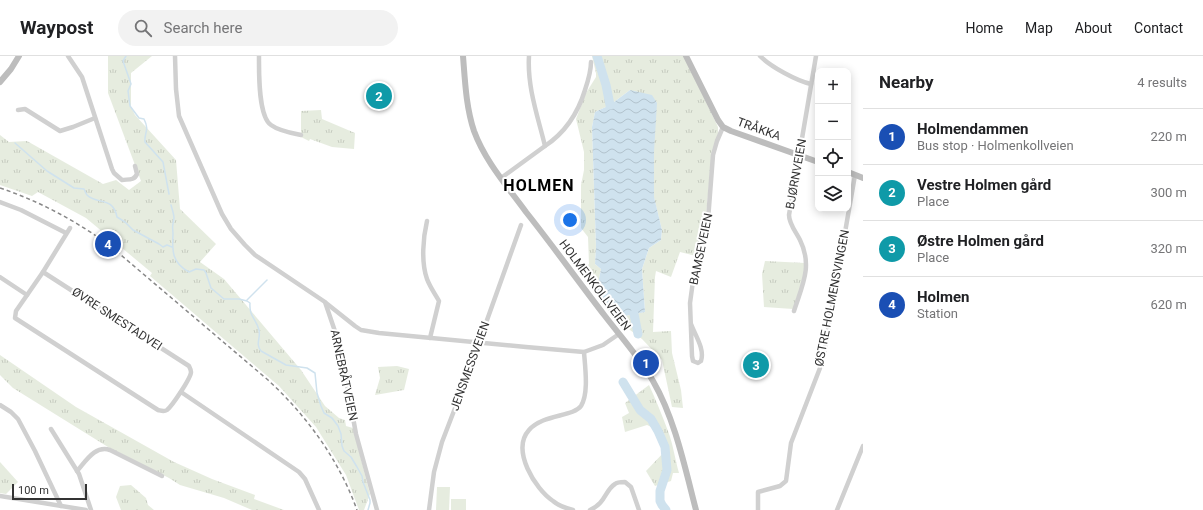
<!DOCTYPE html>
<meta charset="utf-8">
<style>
:root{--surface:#fff;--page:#f2f2f2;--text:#202124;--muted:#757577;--line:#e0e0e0;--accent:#7c3aed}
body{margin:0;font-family:Roboto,sans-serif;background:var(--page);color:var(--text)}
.controls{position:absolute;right:12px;top:12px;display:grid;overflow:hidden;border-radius:8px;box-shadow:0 2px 10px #0003}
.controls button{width:36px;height:36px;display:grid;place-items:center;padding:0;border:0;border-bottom:1px solid var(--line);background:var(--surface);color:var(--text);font:20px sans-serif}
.scale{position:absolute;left:12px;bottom:10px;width:75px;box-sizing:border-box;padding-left:4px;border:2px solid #333;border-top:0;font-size:11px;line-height:14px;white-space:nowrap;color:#333;-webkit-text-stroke:3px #fff;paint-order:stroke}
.you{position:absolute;left:570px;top:164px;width:14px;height:14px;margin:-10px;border:3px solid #fff;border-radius:50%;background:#1a73e8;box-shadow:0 0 0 6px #1a73e833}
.badge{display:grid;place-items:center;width:26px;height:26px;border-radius:50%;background:var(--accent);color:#fff;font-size:13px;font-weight:700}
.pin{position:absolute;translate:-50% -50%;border:2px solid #fff;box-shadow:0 1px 4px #0006}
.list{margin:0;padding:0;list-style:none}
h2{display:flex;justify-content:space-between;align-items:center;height:52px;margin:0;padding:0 16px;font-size:17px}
h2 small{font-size:13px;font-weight:400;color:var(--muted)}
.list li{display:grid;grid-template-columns:26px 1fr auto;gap:12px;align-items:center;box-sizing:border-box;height:56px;padding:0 16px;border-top:1px solid var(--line)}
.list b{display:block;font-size:15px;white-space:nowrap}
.list p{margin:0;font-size:13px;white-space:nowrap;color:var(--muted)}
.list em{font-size:13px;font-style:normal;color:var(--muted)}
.icon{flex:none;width:22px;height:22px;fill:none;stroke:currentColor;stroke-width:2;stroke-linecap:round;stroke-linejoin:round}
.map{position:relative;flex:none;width:863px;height:454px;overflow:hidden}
header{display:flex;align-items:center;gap:24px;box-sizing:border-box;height:56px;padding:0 20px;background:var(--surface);border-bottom:1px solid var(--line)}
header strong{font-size:19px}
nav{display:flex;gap:22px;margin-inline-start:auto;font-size:14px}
.search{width:280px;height:36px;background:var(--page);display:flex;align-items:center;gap:10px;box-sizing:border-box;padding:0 14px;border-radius:22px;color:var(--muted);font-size:15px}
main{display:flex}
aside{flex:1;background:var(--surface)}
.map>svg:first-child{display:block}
</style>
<header>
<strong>Waypost</strong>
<div class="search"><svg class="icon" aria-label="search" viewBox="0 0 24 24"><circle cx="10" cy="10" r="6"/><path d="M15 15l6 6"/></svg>Search here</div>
<nav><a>Home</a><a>Map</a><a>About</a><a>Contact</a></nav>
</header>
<main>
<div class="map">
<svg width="863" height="454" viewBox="0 0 863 454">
<defs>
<pattern id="grass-tufts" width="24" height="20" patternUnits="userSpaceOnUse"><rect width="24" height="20" fill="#e6ecdf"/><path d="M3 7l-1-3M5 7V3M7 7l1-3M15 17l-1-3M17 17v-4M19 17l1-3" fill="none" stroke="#c6cbc0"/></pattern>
<pattern id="water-waves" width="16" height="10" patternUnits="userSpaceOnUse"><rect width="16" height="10" fill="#cfe2ee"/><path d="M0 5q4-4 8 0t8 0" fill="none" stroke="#b2c2cd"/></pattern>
</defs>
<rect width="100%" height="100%" fill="#fff"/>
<g fill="url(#grass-tufts)" fill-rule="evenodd">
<polygon points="108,0 152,0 131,17 131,51 135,59 176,104 180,153 216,188 200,206 224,223 301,314 325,350 339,362 345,364 346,370 353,372 370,438 364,454 359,454 346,419 316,371 279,330 150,220 152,217 86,162 38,136 32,140 0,129 0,79 9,86 27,85 103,128 116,124 129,134 141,125 108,37"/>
<path d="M592,0H684L718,71V78L712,95L706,160L703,178L696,200L680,196L671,221L656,215L655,221L653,276L671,275L672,297L681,334L683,352L672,351L662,304L642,283L614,262L581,216L589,208L588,181L581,172V129L584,114V96L576,63L586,37L596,21V17ZM630,34L654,96V142L662,174L661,184L649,192L642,213L645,256L614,262L598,227L601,213L595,208L596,191L592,71L595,56L610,49Z"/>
<polygon points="321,54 322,63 355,77 354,93 332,91 310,83 309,85 301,81 301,55"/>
<polygon points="765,205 805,207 805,217 793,253 764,251 762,218"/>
<polygon points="0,299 76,351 174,406 212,423 255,439 254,443 284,454 252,454 224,442 180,429 169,422 108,391 13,332 0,319"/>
<polygon points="397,310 409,313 404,334 375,339 380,322 378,311"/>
<path d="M649,329C656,344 662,359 668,375C673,388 675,403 679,417H673L671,425L655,430L646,415L667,393L662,376L647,369L625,376L622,361L629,357L625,347Z"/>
<polygon points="0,406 18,426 6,438 0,437"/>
<polygon points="131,429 146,442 148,449 154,454 121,454 116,441 120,430"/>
</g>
<g fill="#e6ecdf">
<polygon points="437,431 450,431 449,454 436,454"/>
<rect x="451" y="443" width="15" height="11"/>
</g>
<polygon fill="url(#water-waves)" points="630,34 652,39 657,47 654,96 654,141 662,174 661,184 649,192 642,213 645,256 614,262 597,237 598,227 601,213 595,208 596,191 592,71 595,56 610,49"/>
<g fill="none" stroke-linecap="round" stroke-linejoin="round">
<g stroke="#cfe2ee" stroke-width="1.5">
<path d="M126,0L123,5L131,28L128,35L130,50L139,62L144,63C150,75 144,76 145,86L163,106L169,138"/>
<path d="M15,87L47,115L74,132L84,133C85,135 86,138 87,139C97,149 113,140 117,161L125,166L133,174L159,188L163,191L167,189L172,191"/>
<path d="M171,149C172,153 174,158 174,162C174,163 173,167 173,168C172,171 173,174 173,178C172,195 172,207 189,216L196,213L204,214L206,217L211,232L224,243H239L247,245L250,247C249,261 256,262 259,274C261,282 255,288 261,295L286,309L307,312L315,317L317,337L321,350L324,357L332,362L338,370L341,378L342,390L344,395L351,401L357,411L362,420L363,426L370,444V447L368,454"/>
<polyline points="247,244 267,224"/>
</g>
<g stroke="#cfe2ee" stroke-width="9">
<polyline points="597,0 606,29 610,49"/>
<polyline points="634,258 638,278"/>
<polyline points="623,326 640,354 651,363 658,375 665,391 667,414 660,435 660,445 662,449 666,454"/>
</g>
<g stroke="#d0d0d0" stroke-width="4.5">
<path d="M68,0L82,21L112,113L114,117L122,124C128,123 134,125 137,118L135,110"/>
<polyline points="175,0 176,33 179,60 222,158 231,173 245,189 255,199 325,246 340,290 356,378 377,454"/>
<path d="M259,0C259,16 258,60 271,69C279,75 291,77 301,79"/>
<path d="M760,0C771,11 797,25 811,28"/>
<polyline points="18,54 25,53 60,75 73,71 95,62"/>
<path d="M545,90C566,76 578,57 585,34C588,25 591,16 591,6"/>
<path d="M501,122L545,90C538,61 527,31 529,0"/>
<polyline points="0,146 21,154 66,177"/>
<path d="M427,165C423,182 421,206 427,223C430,231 435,238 439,245L430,282"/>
<path d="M43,216L189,310C190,312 191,314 191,316C191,322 172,350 167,354C164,356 162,355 158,354L15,262L16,255Z"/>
<polyline points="43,216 70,172"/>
<polyline points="0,221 27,239"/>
<polyline points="326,247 355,270 361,274 379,277 526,291 584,296 603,289 619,278"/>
<path d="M794,255C802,230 813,210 800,184C796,176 789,168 789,159L816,0"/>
<path d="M691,268C695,279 705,293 701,305L698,307L693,305L692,300L690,247L693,225L704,185L708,164L713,99L717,85L723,71"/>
<polyline points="181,336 299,416 305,423 319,454"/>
<polyline points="0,349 11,356 18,363 35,395 61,450"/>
<polyline points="51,373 79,418 91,454"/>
<path d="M77,415C86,405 95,389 110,394L162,420"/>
<polyline points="0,440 86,454"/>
<polyline points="429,454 434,416 442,386 462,334 521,169"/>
<path d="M573,454C565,452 559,450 553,445C535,433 511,394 529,374C543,358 573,361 581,350C589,337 585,311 584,296"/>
<path d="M590,454C606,447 605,434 615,428C617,426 621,426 625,426L631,431L639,454"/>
<polyline points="758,454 758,436 780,430 786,425 791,387 820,312 824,297 855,119"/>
<polyline points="837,454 863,390"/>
</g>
<g stroke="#bdbdbd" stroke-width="6">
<path d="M463,0C465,25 466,51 474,75C485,105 507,130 526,156C553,190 578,225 605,260C621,281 640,302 653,325C675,363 685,412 696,454"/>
<polyline points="686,0 718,64 723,71 731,75 818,106"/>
<polyline points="0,26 11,13 19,0"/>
<polyline points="848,116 863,122"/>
</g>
<path stroke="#888" stroke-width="1.5" stroke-dasharray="4 3" stroke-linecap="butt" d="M0,132C39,145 74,164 108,188L268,324C307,360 339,404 357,454"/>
</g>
<g text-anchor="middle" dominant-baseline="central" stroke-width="4" stroke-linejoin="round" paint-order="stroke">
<g font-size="12" fill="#333" stroke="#fff">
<text transform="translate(759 73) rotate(20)">TRÅKKA</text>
<text transform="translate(796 118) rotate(-80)">BJØRNVEIEN</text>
<text transform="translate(701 193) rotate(-78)">BAMSEVEIEN</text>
<text transform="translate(595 229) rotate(53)">HOLMENKOLLVEIEN</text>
<text transform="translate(832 242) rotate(-79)">ØSTRE HOLMENSVINGEN</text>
<text transform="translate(117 263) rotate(33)">ØVRE SMESTADVEI</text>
<text transform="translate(470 310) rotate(-70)">JENSMESSVEIEN</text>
<text transform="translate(344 319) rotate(78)">ARNEBRÅTVEIEN</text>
</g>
<g font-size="16" font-weight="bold" letter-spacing="1" fill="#000" stroke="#fff">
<text x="539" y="129">HOLMEN</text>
</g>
</g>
</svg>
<div class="controls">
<button>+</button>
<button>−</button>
<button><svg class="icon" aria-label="locate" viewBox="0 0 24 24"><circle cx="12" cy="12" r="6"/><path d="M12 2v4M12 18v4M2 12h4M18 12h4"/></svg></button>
<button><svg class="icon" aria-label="layers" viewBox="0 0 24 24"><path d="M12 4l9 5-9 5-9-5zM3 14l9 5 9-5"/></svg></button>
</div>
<div class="scale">100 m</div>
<div class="you"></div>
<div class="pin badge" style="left:646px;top:307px;background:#1a4fb4">1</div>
<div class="pin badge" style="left:379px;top:40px;background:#0f9aa8">2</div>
<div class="pin badge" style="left:756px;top:309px;background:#0f9aa8">3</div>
<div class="pin badge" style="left:108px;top:188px;background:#1a4fb4">4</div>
</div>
<aside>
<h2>Nearby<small>4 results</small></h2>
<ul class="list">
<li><span class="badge" style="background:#1a4fb4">1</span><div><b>Holmendammen</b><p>Bus stop · Holmenkollveien</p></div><em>220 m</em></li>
<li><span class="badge" style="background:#0f9aa8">2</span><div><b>Vestre Holmen gård</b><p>Place</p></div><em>300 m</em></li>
<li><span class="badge" style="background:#0f9aa8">3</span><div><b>Østre Holmen gård</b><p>Place</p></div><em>320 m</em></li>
<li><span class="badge" style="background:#1a4fb4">4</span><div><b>Holmen</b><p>Station</p></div><em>620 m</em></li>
</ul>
</aside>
</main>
